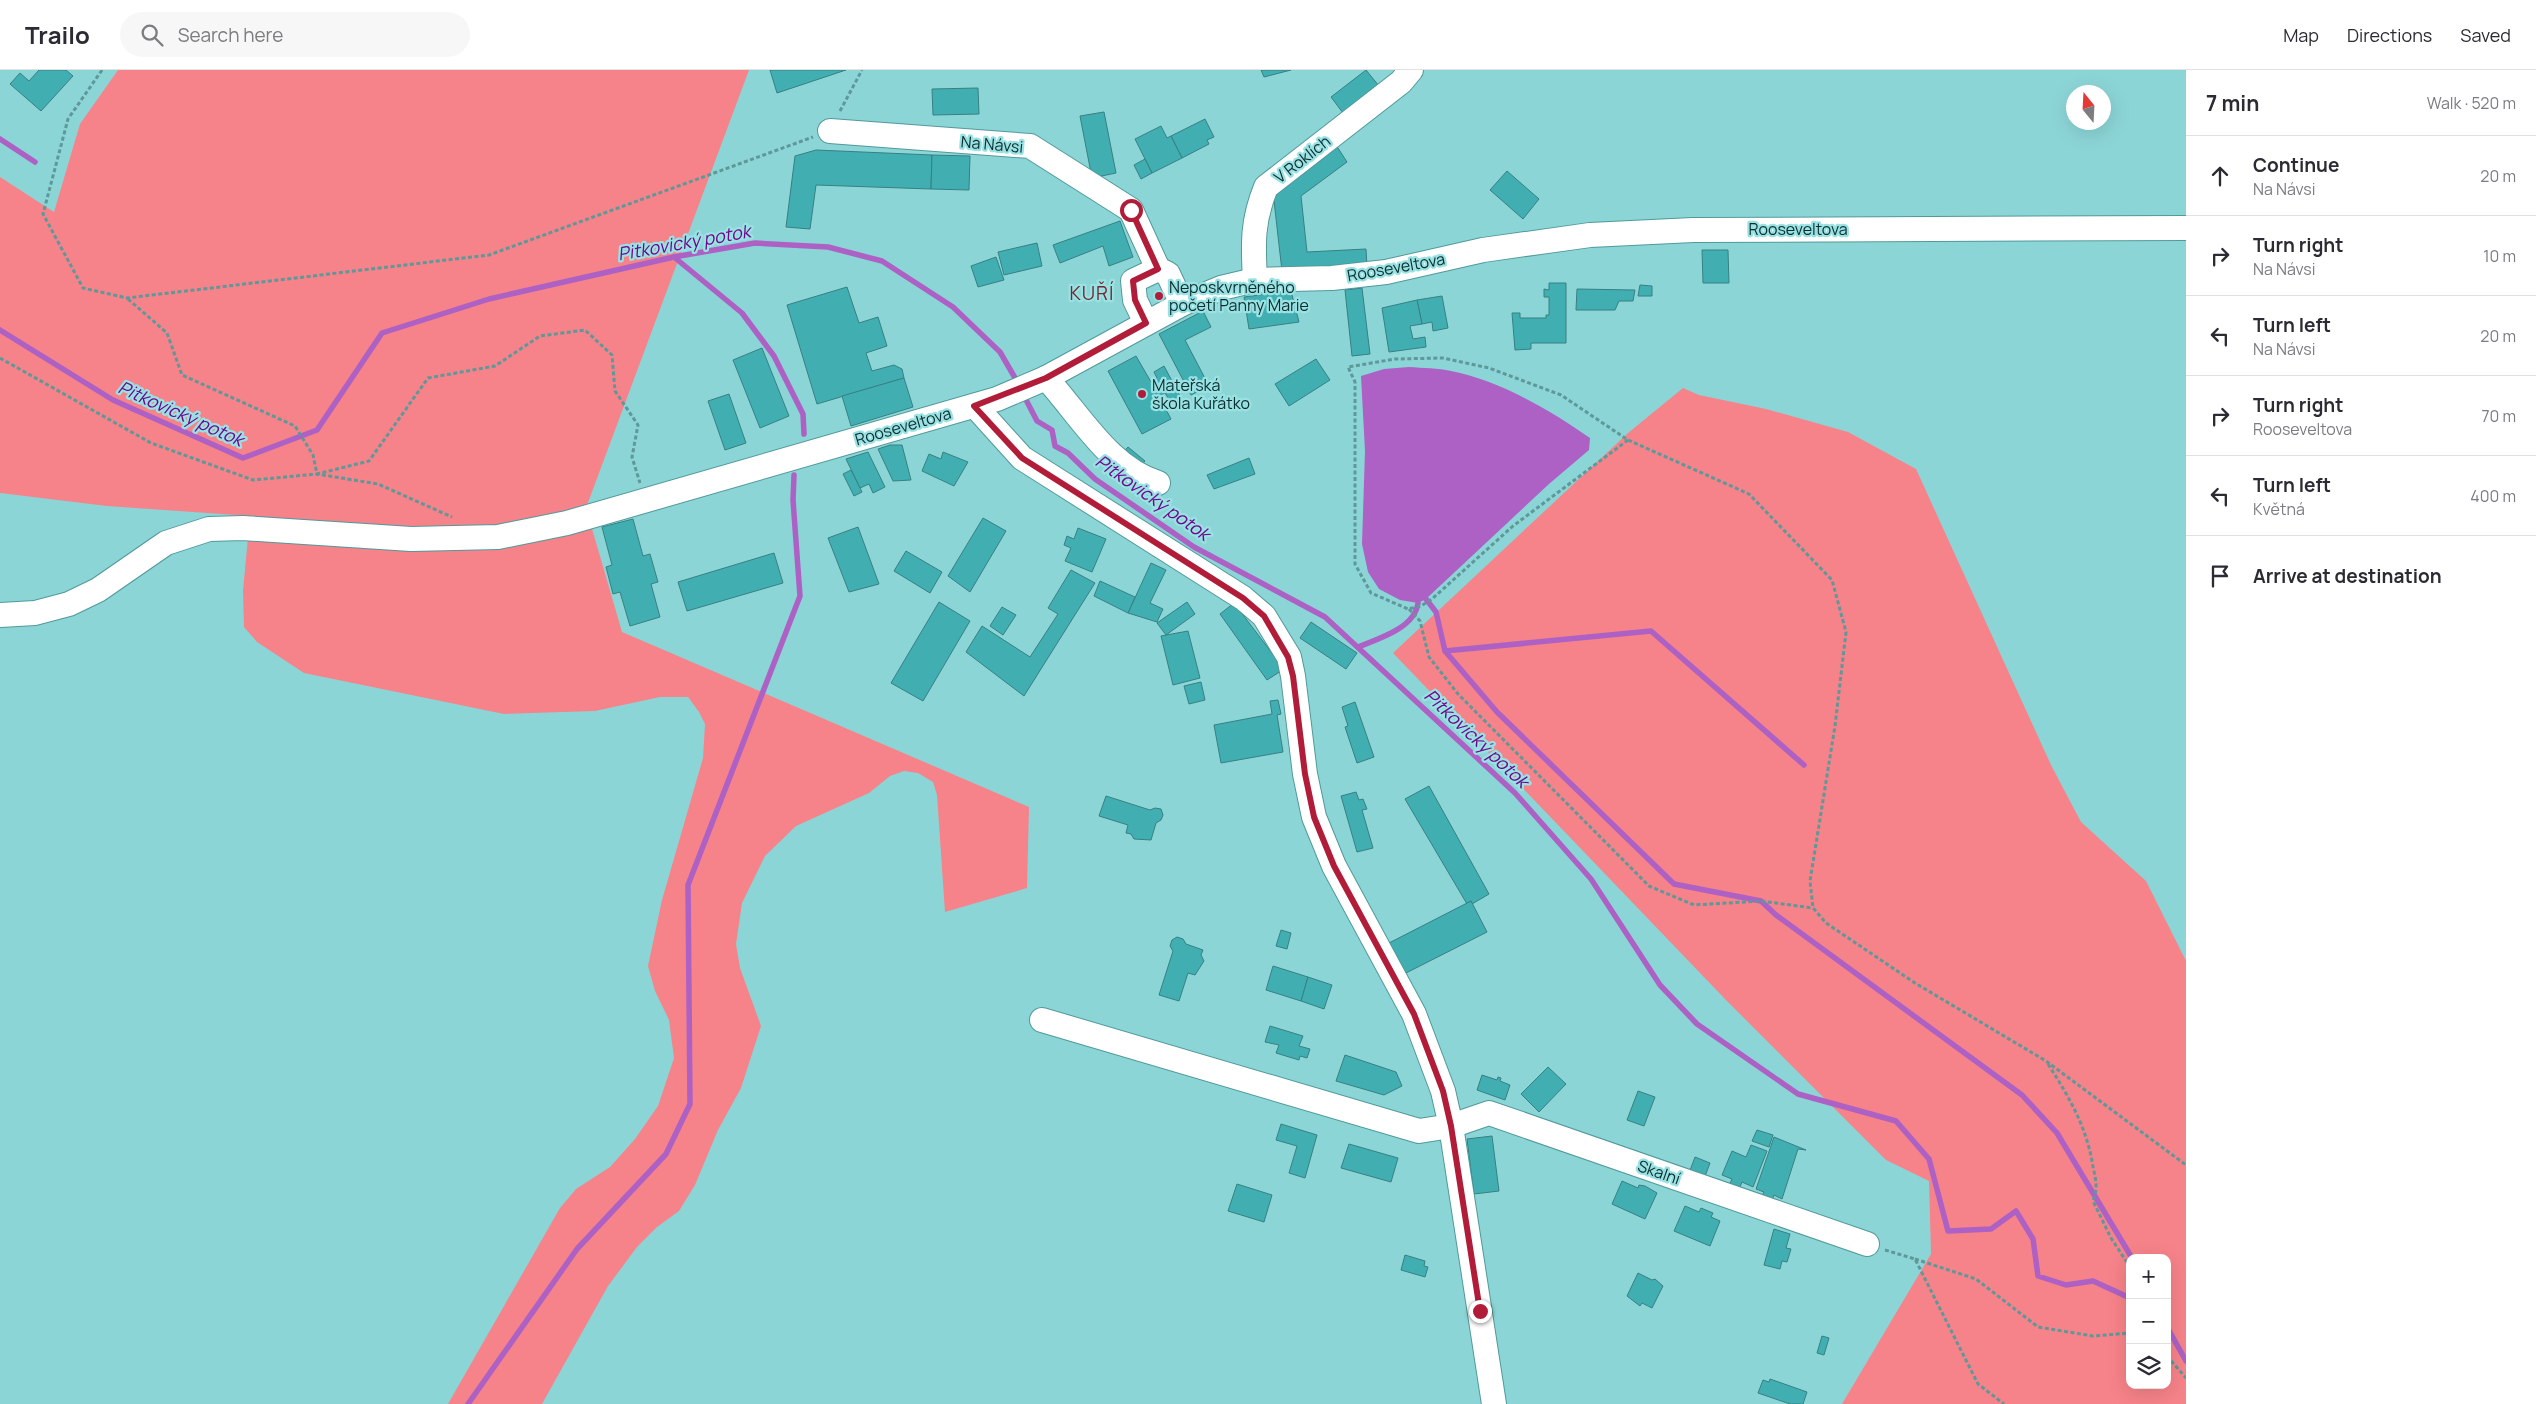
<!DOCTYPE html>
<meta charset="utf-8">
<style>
:root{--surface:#fff;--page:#f7f7f7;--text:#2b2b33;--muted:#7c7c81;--line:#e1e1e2}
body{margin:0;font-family:Manrope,sans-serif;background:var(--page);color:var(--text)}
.controls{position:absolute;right:15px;bottom:15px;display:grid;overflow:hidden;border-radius:10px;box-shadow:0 5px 20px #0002}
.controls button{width:45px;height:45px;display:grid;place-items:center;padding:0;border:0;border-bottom:1px solid var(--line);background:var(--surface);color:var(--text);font:25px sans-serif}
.compass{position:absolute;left:2066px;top:15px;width:45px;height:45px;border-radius:50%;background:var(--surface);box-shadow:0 5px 20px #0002;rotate:342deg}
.stop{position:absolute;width:15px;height:15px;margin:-11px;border:4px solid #b11d39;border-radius:50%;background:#fff}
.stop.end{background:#b11d39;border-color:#fff;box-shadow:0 1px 5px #0008}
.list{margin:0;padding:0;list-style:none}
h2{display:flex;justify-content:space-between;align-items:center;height:65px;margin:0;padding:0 20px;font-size:21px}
h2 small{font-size:16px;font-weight:400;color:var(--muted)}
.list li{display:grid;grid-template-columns:32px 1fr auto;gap:15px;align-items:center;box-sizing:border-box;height:80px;padding:0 20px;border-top:1px solid var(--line)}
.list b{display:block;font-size:19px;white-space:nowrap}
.list p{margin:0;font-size:16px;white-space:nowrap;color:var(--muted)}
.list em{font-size:16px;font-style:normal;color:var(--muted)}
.icon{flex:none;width:28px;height:28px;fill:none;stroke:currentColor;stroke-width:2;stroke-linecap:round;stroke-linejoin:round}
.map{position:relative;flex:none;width:2186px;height:1334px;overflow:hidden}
header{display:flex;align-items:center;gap:30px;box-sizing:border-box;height:70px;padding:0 25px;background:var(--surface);border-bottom:1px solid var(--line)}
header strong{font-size:24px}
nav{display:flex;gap:28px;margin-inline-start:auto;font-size:18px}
.search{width:350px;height:45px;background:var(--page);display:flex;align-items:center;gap:12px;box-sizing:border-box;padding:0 18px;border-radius:28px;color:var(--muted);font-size:19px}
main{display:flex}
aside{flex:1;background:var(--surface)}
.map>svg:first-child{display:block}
</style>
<header>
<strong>Trailo</strong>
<div class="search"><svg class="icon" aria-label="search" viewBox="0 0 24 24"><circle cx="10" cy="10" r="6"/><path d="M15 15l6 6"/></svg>Search here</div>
<nav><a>Map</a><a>Directions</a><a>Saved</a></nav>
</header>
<main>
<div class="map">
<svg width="2186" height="1334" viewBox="0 0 2186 1334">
<rect width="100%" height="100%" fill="#8cd5d7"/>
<g fill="#f68389" fill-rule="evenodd">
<polygon points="118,0 749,0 586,438 622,562 1029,737 1027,818 945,842 937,725 933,712 918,703 904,701 890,706 869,723 796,756 765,786 742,833 736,874 740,898 761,956 741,1018 718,1060 695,1115 679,1141 657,1157 637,1177 608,1216 542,1334 448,1334 560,1138 576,1119 610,1097 635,1069 658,1036 674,988 669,950 655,921 648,896 662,830 703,688 705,654 699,642 688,627 660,627 595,641 504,644 304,603 257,572 244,557 243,521 250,446 107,436 0,423 0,107 54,142 80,54"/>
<path d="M1683,318L1699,325L1766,339L1848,362L1916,399L2051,695L2081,752L2146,811L2186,891V1334H1842L1931,1184L1929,1111L1886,1090L1725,929L1393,583L1628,363ZM2130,1188H2167V1315H2130Z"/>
</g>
<path fill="#ad61c4" d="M1409,297C1423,298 1438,298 1451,301C1498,310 1551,340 1590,368L1589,380L1549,414L1426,529L1418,533L1400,530L1379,519L1368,502L1362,474L1365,381L1361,306L1384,299Z"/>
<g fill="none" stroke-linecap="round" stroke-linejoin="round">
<g stroke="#ad61c4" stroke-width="5.5">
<polyline points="0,69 35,92"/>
<polyline points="674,187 742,243 774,286 803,344 804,364"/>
<polyline points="0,260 113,330 243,388 317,360 382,263 489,229 674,187 755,173 828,177 882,191 953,237 1000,282 1018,313"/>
<polyline points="1023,324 1037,351 1052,360 1055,376 1068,383 1095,409 1194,477 1325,547 1515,723 1591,809 1660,915 1697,954 1798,1024 1896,1051 1929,1089 1948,1161 1991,1159 2016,1141 2033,1169 2038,1206 2066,1215 2093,1211 2130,1228"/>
<polyline points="1426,529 1436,542 1445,581 1497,642 1674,814 1761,831 1776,845 2022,1025 2057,1063 2132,1188"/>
<path d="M1358,577C1378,569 1415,558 1418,533"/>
<polyline points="1445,581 1651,561 1804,695"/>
<polyline points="2167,1257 2186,1291"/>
<polyline points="468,1334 577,1179 666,1084 690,1034 688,815 800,526 793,430 794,405"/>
</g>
</g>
<g fill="#41afb2" stroke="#378082">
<polygon points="39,0 66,0 73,6 41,41 10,14 20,3 29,11"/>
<polygon points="770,0 846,0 777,23"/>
<polygon points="1261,0 1291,0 1264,7"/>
<polygon points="1366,0 1379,16 1343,43 1331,27"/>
<polygon points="978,18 979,44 933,45 932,19"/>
<polygon points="1104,42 1116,103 1092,108 1080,46"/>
<polygon points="1205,49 1214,67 1207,70 1209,74 1182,88 1171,66"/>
<polygon points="1161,56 1167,68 1171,66 1182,88 1152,103 1135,69"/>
<polygon points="1336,75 1347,92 1301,126 1307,182 1366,179 1367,196 1282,201 1273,122"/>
<polygon points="816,80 932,85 931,119 816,115 810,159 786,157 795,86"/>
<polygon points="932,85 970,86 969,120 931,119"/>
<polygon points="1145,89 1152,103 1141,109 1134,95"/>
<polygon points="1507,101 1539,129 1523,149 1490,120"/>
<polygon points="1120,151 1133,187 1109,196 1103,176 1060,193 1053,175"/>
<polygon points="1037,173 1042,196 1004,205 998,182"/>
<polygon points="1702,180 1728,180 1729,213 1703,213"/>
<polygon points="996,187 1004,210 978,217 971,196"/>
<polygon points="1549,213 1566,213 1566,273 1531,273 1531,279 1515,280 1512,243 1520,243 1520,248 1546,248 1546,245 1549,245 1549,227 1544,227 1544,219 1549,220"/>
<polygon points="1640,215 1652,216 1652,226 1638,226"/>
<polygon points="847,217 859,253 878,247 887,276 866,283 872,301 894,295 902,299 904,308 817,334 787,235"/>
<polygon points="1362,218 1370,284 1352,286 1345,220"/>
<polygon points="1577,219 1635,220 1633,231 1619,231 1615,240 1576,240"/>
<polygon points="1291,221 1299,252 1249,259 1244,227"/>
<polygon points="1442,226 1448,258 1433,261 1432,252 1422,254 1417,230"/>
<polygon points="1417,230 1422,254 1410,256 1413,269 1425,267 1426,277 1389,282 1382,238"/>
<polygon points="1203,241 1211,257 1185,270 1209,316 1191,325 1159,264"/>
<polygon points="762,278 789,346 760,358 733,290"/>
<polygon points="1136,286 1151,312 1157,308 1154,302 1164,296 1180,326 1170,331 1165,323 1159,326 1171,349 1142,364 1108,301"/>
<polygon points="1316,289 1330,310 1289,336 1275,314"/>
<polygon points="904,308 913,337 851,356 842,326"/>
<polygon points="729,324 746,373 725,380 708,331"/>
<polygon points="890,375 902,375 911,410 893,411 878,379"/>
<polygon points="1128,377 1145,391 1138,399 1121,385"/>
<polygon points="868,382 885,417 873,423 869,414 860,418 846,389"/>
<polygon points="943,382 968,392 954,416 922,401 929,384 941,389"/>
<polygon points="1249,388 1255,404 1214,419 1207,405"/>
<polygon points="851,400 862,422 854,426 843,404"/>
<polygon points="983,448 1006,461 970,522 948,506"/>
<polygon points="633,449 643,486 650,484 658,512 651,514 660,547 630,556 620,522 613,524 606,497 612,495 602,457"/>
<polygon points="858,457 879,514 849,522 828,468"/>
<polygon points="1078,458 1106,469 1092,502 1065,491 1071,478 1064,475 1067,466 1074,469"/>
<polygon points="906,481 942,502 930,523 894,501"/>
<polygon points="774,483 783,513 687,541 678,512"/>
<polygon points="1151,493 1166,500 1150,533 1163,539 1157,552 1128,543"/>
<polygon points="1071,500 1095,513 1024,626 966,582 982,556 1030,587 1058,544 1048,538"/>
<polygon points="1100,511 1135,527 1128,543 1094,526"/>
<polygon points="939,532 970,551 923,631 891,613"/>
<polygon points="1187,532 1195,544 1166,565 1157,553"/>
<polygon points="1234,533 1284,599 1267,610 1220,544"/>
<polygon points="1002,537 1016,545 1003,565 990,556"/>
<polygon points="1311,552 1357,583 1346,599 1300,568"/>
<polygon points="1188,561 1200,608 1173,615 1161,566"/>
<polygon points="1201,612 1205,630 1189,634 1184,616"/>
<polygon points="1278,630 1281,644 1277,645 1283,682 1221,693 1214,655 1272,644 1270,631"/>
<polygon points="1355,632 1374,687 1357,693 1345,657 1348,656 1342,637"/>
<polygon points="1429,716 1489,824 1472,834 1471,831 1467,834 1405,729"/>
<polygon points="1356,722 1359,730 1363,729 1367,739 1362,740 1373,778 1357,782 1341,726"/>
<polygon points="1106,726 1150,740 1155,738 1161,739 1163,745 1161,750 1156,753 1151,770 1134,769 1131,764 1126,763 1128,755 1099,746"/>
<polygon points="1471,831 1487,862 1404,904 1389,873"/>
<polygon points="1281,860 1291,863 1287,879 1276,876"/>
<polygon points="1177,867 1183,869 1186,874 1203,880 1201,885 1204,891 1195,905 1188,903 1179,931 1159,925 1173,881 1170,876 1172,870"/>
<polygon points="1273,896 1308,907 1301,931 1266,920"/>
<polygon points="1308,907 1332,915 1324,939 1301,931"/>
<polygon points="1270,956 1303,966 1299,976 1310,979 1307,988 1300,986 1299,990 1276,983 1279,975 1265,972"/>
<polygon points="1345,985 1396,1002 1402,1016 1384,1025 1336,1011"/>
<polygon points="1548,997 1566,1014 1539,1042 1521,1024"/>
<polygon points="1482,1005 1497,1010 1498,1007 1501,1008 1500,1011 1510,1015 1505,1030 1477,1020"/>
<polygon points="1638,1021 1655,1027 1644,1056 1627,1050"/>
<polygon points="1281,1054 1317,1065 1305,1108 1289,1103 1297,1076 1276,1070"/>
<polygon points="1757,1060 1773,1065 1769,1077 1752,1071"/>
<polygon points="1492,1066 1499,1121 1474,1124 1467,1069"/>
<polygon points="1774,1067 1806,1080 1798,1079 1782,1129 1774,1125 1772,1130 1761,1127 1764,1122 1756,1119"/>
<polygon points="1349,1074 1398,1088 1391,1112 1341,1098"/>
<polygon points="1751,1075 1767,1081 1753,1117 1742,1112 1738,1122 1728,1118 1732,1109 1722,1105 1732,1081 1746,1087"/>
<polygon points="1695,1087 1710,1093 1704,1109 1689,1103"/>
<polygon points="1622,1111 1638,1118 1639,1115 1645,1116 1657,1123 1645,1149 1612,1134"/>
<polygon points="1237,1114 1272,1125 1264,1152 1228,1141"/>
<polygon points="1685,1136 1699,1142 1701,1138 1713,1143 1711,1147 1720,1151 1710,1176 1674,1161"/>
<polygon points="1774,1159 1790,1164 1786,1178 1791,1179 1787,1192 1782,1191 1780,1199 1764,1195"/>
<polygon points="1405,1185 1425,1191 1424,1196 1428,1197 1425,1207 1401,1200"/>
<polygon points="1638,1203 1652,1210 1655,1209 1663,1216 1652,1238 1642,1233 1640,1236 1627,1226"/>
<polygon points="1822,1266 1829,1268 1824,1285 1817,1283"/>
<polygon points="1770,1309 1807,1322 1803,1334 1790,1334 1758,1323 1763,1310 1769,1312"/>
</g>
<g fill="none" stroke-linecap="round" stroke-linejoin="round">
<g stroke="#51999b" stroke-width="26">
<g id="minor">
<polyline points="830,61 1030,76 1131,140 1158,199 1168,204 1182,234"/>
<path d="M1255,210C1253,174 1252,151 1266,117L1401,12L1411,0"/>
<polyline points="1146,253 1135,230 1133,211 1158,199"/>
<path d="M1046,308C1080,345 1109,398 1158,413"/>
<polyline points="975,336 1022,388 1243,528 1264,546 1289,587 1293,606 1305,704 1314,747 1334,796 1414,944 1443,1021 1451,1056 1494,1334"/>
<polyline points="0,545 35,543 69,534 98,520 166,473 209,459 243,458 411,469 498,467 567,453 997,329 1046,308 1182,234 1221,218 1255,210 1332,208 1386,202 1483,180 1590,165 1693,160 2186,158"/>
<polyline points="1042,950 1419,1061 1451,1056 1489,1043 1867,1174"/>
</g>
</g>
<g stroke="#5e9899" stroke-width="3" stroke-dasharray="4 2.5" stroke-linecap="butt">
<polyline points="102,0 68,49 43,144 83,218 127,228 489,185 813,67"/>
<polyline points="840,41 862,0"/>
<polyline points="128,229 167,263 182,305 295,356 313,385 317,404 369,391 428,308 495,296 540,266 585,260 612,285 615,321 638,355 632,387 640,413"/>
<polyline points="0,288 151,373 253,410 317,404 378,414 452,447"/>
<polyline points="1628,370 1513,456 1432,529 1421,536 1408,539 1371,523 1355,494 1355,312 1348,297 1395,289 1443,288 1489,298 1561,325 1628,370 1749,424 1832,510 1846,562 1835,656 1810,811 1813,838 1826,853 1915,913 2046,991 2186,1095"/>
<polyline points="1409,539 1420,551 1429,587 1458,624 1649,816 1694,835 1761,831 1813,838"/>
<path d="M2048,994C2069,1027 2087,1057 2093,1097C2096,1110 2098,1118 2093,1131L2111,1168L2130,1197"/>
<polyline points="1885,1180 1915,1189 1978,1314 2004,1334"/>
<polyline points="1915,1189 1976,1209 2038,1257 2093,1266 2130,1263"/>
<polyline points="2167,1286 2186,1308"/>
</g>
<use href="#minor" stroke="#fff" stroke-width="24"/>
</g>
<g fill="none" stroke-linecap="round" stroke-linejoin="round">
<polyline stroke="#b11d39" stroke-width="6" points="1131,140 1158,199 1133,211 1135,230 1146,253 1046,308 974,336 1022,388 1243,528 1264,546 1288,587 1293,606 1305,704 1314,747 1334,796 1414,944 1443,1021 1451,1056 1480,1241"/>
</g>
<g fill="#b11d39" stroke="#99e2e4" stroke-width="2">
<circle cx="1159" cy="226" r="5"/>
<circle cx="1142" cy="324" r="5"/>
</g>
<g text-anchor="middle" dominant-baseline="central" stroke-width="4.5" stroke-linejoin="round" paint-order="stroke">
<g font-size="16" fill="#0e2d2e" stroke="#99e2e4">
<text transform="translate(992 74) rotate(5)">Na Návsi</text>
<text transform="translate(1302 89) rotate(-38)">V Roklích</text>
<text x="1798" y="159">Rooseveltova</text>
<text transform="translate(1396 197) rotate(-10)">Rooseveltova</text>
<text transform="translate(903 356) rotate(-16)">Rooseveltova</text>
<text transform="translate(1659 1102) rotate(19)">Skalní</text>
</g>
<g font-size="16" fill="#0e2d2e" stroke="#99e2e4" text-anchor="start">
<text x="1169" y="217">Neposkvrněného<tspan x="1169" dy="18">početí Panny Marie</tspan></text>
<text x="1152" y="315">Mateřská<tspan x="1152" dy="18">škola Kuřátko</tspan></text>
</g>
<g font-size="18" font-style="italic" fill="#71058b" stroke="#99e2e4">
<text transform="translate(684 172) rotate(-10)">Pitkovický potok</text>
<text transform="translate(181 343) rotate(24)">Pitkovický potok</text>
<text transform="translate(1153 427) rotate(35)">Pitkovický potok</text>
<text transform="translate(1477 668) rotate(43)">Pitkovický potok</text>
</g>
<g font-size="19" letter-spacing="1" fill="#712a31" stroke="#99e2e4">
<text x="1092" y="223">KUŘÍ</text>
</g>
</g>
</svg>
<div class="controls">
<button>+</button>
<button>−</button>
<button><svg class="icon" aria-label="layers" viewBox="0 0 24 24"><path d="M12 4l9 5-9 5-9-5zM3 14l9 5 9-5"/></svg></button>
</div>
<svg class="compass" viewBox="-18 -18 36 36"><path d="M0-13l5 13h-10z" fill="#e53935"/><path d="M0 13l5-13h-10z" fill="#7c7c81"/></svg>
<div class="stop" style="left:1131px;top:140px"></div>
<div class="stop end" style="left:1480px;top:1241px"></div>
</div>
<aside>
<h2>7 min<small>Walk · 520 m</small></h2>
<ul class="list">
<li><svg class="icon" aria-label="ahead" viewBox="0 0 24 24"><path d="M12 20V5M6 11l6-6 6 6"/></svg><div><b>Continue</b><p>Na Návsi</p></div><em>20 m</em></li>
<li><svg class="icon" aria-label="right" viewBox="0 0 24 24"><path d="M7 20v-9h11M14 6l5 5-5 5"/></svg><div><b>Turn right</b><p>Na Návsi</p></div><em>10 m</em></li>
<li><svg class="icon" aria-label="left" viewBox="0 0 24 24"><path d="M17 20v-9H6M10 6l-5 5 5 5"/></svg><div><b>Turn left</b><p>Na Návsi</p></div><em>20 m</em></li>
<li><svg class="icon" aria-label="right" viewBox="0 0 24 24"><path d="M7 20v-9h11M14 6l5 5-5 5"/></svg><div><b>Turn right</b><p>Rooseveltova</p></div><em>70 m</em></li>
<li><svg class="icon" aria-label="left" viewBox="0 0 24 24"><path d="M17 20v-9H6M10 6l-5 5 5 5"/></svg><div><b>Turn left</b><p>Květná</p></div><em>400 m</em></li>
<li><svg class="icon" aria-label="arrive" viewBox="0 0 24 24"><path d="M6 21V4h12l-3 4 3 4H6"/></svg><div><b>Arrive at destination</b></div></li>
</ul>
</aside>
</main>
